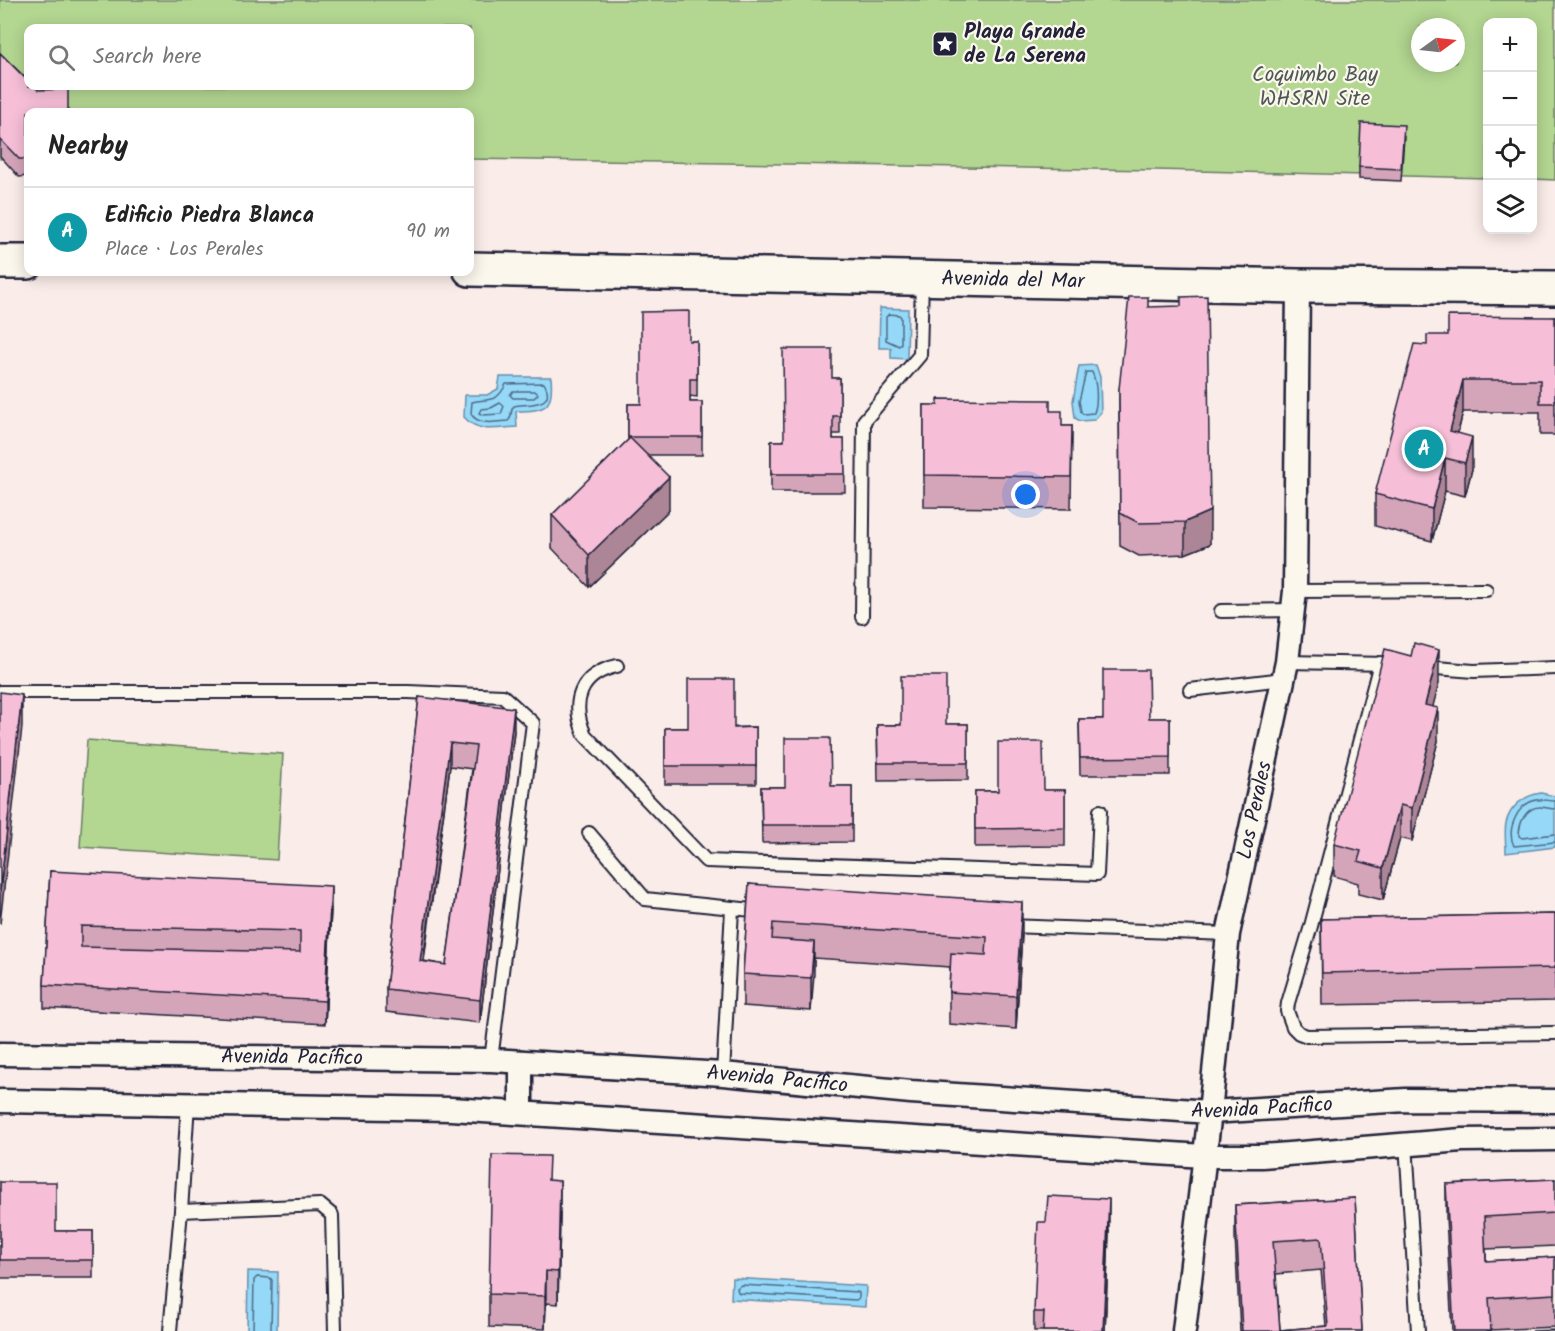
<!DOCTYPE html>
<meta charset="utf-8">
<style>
:root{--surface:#fff;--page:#f6f6f6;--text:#222;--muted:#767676;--line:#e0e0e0;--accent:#111827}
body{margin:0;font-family:Kalam,sans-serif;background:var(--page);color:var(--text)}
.controls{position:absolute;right:18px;top:18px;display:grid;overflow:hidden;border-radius:12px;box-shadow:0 3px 15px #0003}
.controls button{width:54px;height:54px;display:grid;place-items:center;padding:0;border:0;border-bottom:2px solid var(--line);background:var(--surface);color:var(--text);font:30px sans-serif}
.compass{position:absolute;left:1411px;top:18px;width:54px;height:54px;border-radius:50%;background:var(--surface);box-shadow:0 3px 15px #0003;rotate:75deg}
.you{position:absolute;left:1026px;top:495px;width:21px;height:21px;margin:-15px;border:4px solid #fff;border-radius:50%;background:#1a73e8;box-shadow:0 0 0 9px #1a73e833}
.badge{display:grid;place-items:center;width:39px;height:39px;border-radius:50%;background:var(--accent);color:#fff;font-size:20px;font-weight:700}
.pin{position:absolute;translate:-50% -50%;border:3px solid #fff;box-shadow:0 2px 6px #0006}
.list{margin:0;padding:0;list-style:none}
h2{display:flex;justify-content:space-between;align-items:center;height:78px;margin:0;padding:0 24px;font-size:26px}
h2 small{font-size:20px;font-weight:400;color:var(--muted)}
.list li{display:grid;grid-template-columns:39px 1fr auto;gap:18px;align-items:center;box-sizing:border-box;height:90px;padding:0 24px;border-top:2px solid var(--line)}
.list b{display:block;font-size:22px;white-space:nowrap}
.list p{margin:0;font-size:20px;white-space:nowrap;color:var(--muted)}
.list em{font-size:20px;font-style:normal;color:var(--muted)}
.icon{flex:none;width:33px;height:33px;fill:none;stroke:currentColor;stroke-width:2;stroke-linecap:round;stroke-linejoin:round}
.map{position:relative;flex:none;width:1555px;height:1331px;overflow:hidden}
.search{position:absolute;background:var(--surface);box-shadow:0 3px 15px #0003;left:24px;top:24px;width:450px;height:66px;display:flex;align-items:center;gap:15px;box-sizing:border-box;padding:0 21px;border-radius:12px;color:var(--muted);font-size:22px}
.panel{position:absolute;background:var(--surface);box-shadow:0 3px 15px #0003;left:24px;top:108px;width:450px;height:168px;border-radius:12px}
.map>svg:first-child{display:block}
</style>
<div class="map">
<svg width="1555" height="1331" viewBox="0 0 1555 1331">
<rect width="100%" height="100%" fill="#faece8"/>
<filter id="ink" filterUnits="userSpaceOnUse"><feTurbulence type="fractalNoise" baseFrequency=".0167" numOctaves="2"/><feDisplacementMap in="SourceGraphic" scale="12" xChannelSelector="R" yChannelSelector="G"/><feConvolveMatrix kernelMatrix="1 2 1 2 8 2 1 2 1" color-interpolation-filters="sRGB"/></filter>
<g filter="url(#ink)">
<g fill="#b3d691" stroke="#6a7c66" stroke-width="1.5" fill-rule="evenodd">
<path d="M0,0H1555V180L1533,179L1532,22H1488L1487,178L1155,170L470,159V112H28V157L0,159ZM1420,27H1456V63H1420ZM28,28H470V86H28Z"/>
<polygon points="87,740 283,754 277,860 80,847"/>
</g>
<g fill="#95d8f7" stroke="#678fac" stroke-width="1.5">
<polygon points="880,308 908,309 907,359 891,358 891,348 879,348"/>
<polygon points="1096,365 1100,377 1101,412 1094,420 1080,421 1075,418 1073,401 1079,366"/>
<path d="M500,377H551C554,408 546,411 516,411L517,427C496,428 479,434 464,417L465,395H487L498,389Z"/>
<path d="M1541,793L1555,796V847L1506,853C1506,843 1504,832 1506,823C1510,806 1525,795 1541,793Z"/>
<polygon points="248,1271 278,1272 277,1331 247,1331"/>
<polygon points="732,1278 866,1286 865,1307 731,1299"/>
</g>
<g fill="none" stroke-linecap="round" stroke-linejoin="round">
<g stroke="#506b86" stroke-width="1.5">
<polygon points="889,314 899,315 901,317 901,343 899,346 886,340 886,317"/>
<path d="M1086,372H1092C1097,383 1098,402 1094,413L1083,414L1081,412L1079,401Z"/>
<path d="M506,384L544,383C558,408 526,403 514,406C509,411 513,417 508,421C495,422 479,426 471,414L472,402C490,398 497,403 506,384Z"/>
<polygon points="513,391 535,391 538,394 534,398 513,398 510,395"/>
<polygon points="500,403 504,406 501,414 483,415 479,413 481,409 491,408"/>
<path d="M1555,801C1549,801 1542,799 1536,800C1517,804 1506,830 1514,846L1555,842"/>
<path d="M1555,809C1550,809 1545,807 1540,807C1525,807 1519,824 1519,836L1522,838L1555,834"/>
<polygon points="741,1285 857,1292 859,1293 859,1298 856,1300 740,1293 738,1292 737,1288"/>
<polyline points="253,1331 254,1280 257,1277 270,1278 272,1280 271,1331"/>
</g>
<g stroke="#22223b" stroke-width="16">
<g id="service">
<polyline points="1295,591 1486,590"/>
<polyline points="1221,611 1293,610"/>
<polyline points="862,617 864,421 920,355 922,279"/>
<polyline points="1287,662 1388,664"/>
<polyline points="1380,663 1311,926 1288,1003 1287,1011 1293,1027 1299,1033 1307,1036 1555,1033"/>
<path d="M617,666C580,674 570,702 585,735L706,861L1097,874L1100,811"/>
<polyline points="1423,667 1474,671 1555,668"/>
<polyline points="1190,690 1283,679"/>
<polyline points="0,692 408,692 503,696 533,723 491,1060"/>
<polyline points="589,833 645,899 762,911"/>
<polyline points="1007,926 1228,934"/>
<polyline points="723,1074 732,909"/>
<polyline points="1406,1143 1418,1331"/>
<polyline points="181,1211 320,1205 332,1215 335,1331"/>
<polyline points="170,1331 181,1211 188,1103"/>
</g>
</g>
<g stroke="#22223b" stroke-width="27">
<g id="minor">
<path id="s1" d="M0,1054L491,1060L723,1074L911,1092L1210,1112L1406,1100L1555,1101"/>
<polyline points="0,1101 451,1109 1204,1156 1262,1156 1462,1140 1555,1139"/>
<polyline points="521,1112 521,1062"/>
<path id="s2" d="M1184,1331L1210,1112L1228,934L1287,662L1295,591L1298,286"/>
</g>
</g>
<g stroke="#22223b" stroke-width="38">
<g id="primary">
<polyline points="0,262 28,262"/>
<path id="s3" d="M470,269L1298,286L1555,288"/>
</g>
</g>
<use href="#service" stroke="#fbf7ec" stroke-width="12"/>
<use href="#minor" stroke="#fbf7ec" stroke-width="22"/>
<use href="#primary" stroke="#fbf7ec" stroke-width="33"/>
</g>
<g fill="#d4a4b9" stroke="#22223b" stroke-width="1.5" fill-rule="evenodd">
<polygon points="0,53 38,90 28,112 28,176 19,177 0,156"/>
<polygon points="1404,137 1401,181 1359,179 1359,167"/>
<polygon points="1148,307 1210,544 1185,554 1139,556 1120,546 1119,389"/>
<polygon points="1555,317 1555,435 1540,435 1540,412 1463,412 1458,433 1472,469 1465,496 1445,491 1432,541 1375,526 1375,494 1427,345 1448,335"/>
<polygon points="689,341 697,341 697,397 690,396 690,402 702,402 702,455 647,455 669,510 589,587 552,548 552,515 628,440 628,404 641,404"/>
<polygon points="832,378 840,378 840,434 833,434 833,439 844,439 845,492 771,492 771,441 783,441"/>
<polygon points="924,405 1050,411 1062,426 1072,426 1071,509 924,507"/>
<polygon points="1439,683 1432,707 1438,741 1412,841 1400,838 1383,900 1358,894 1358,883 1334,876 1334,844"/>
<path d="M419,697L514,731L480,1023L386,1012V989ZM450,766L472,769L446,965L424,961Z"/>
<polygon points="1170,718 1170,775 1080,775 1079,719"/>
<polygon points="968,724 968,780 878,781 877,725"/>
<polygon points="756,727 756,784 665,784 665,728"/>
<polygon points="852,786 852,842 762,843 761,787"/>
<polygon points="1065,790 1065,846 975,847 975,791"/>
<polygon points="50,871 331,909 325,1024 44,1008 44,985"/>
<polygon points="749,884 1022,934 1016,1029 949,1024 949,992 950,967 814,958 811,1011 743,1006 743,974"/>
<polygon points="1555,914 1555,1001 1322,1005 1321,919"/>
<polygon points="1555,1179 1555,1246 1486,1249 1486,1261 1555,1257 1555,1327 1491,1330 1491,1331 1452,1331 1446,1217 1446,1184"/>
<polygon points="549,1180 560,1213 558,1304 546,1303 545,1329 489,1327 489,1294"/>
<polygon points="0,1182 56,1231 93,1231 93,1278 0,1278"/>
<path d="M1355,1198L1362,1331H1240L1235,1237V1205ZM1321,1270L1326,1326L1280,1330L1276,1274Z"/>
<polygon points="1109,1232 1105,1331 1034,1331 1034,1312"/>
</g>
<g fill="#ac8696" stroke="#22223b" stroke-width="1.5">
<polygon points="1463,380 1463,412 1451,460 1450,431"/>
<polygon points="1472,437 1472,469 1465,496 1465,463"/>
<polygon points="1445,458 1445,491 1432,541 1432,509"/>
<polygon points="669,477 669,510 589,587 589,555"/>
<polygon points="1210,511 1210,544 1185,554 1185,522"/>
<polygon points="1439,650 1439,683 1425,737 1425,705"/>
<polygon points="22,695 22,727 0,924 0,891"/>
<polygon points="514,708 514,731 480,1023 480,1000"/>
<polygon points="1438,708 1438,741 1412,841 1412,808"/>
<polygon points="450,743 450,766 420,984 420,961"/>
<polygon points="1400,805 1400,838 1383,900 1383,868"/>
<polygon points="331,886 331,909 325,1024 325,1001"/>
<polygon points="1022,902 1022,934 1016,1029 1016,996"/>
<polygon points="814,942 814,974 811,1011 811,978"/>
<polygon points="560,1181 560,1213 558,1304 558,1272"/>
<polygon points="1109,1199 1109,1232 1105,1331 1103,1331"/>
<polygon points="546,1271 546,1303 545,1329 545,1296"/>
</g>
<g fill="#f6bfd7" stroke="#22223b" stroke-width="1.5" fill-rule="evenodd">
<polygon points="0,53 28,81 28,86 34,86 38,90 68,89 68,112 28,112 28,159 19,159 0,139"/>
<polygon points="1361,123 1404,125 1401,169 1359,167"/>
<polygon points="1207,296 1210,511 1185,522 1139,523 1120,513 1119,389 1129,297 1148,297 1148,307 1181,306 1181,297"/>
<polygon points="689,311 689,341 697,341 697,379 690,379 690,402 702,402 702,437 628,437 628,404 641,404 641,312"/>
<polygon points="1448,316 1555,317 1555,403 1540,403 1540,380 1463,380 1450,431 1472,437 1465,463 1445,458 1432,509 1375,494 1414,344 1427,345 1427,335 1448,335"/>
<polygon points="783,349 832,349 832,378 840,378 840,416 833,416 833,439 844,439 845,474 771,474 771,441 784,441"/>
<polygon points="938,399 1050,400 1050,411 1062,411 1062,426 1072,426 1071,477 924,475 924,405 938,405"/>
<polygon points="630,438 669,477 589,555 552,515"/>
<polygon points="1414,643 1439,650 1425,705 1438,708 1412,808 1400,805 1383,868 1358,861 1361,851 1334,844 1385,649 1411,656"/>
<polygon points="1103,670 1148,670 1149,718 1170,718 1170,757 1080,758 1079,719 1103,719"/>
<polygon points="901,676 946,676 946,724 968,724 968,763 878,763 877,725 901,725"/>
<polygon points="688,679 734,679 734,728 756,727 756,766 665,766 665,728 688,728"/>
<polygon points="0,692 22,695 0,891"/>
<path d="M419,697L514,708L480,1000L386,989ZM450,743L476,746L446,965L420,961Z"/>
<polygon points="785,738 830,738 831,786 852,786 852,825 762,825 761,787 785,787"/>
<polygon points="998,742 1043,742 1044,790 1065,790 1065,828 975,829 975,791 998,791"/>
<path d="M50,871L331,886L325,1001L44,985ZM81,926L300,931V952L81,947Z"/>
<polygon points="749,884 1022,902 1016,996 949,992 951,953 986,955 987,937 773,923 772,939 814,942 811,978 743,974"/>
<polygon points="1555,914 1555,968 1322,973 1321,919"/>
<polygon points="492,1155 549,1156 548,1180 560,1181 558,1272 546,1271 545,1296 489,1294"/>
<polygon points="1555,1179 1555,1213 1484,1217 1486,1261 1555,1257 1555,1294 1489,1298 1491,1331 1454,1331 1446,1184"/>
<polygon points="0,1182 56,1182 56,1231 93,1231 93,1260 0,1260"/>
<polygon points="1048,1196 1109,1199 1103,1331 1043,1331 1044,1312 1034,1312 1038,1222 1046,1222"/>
<path d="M1355,1198L1362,1331H1242L1235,1205ZM1321,1238L1328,1326L1280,1330L1273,1241Z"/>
<polygon points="1555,1330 1555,1331 1532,1331"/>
</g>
</g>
<defs>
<g id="sight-square" transform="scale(1.35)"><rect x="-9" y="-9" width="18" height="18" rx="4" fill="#22223b" stroke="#fbf7ec"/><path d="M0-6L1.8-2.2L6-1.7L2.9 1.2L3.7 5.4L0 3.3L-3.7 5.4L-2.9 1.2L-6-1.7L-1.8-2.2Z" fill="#fff"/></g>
</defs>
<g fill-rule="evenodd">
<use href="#sight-square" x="945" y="44"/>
</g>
<g text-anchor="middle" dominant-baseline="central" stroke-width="4.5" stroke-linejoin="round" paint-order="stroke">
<g font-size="21" font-weight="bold" fill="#22223b" stroke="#fbf7ec" text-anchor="start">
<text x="964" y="32">Playa Grande<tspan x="964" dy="24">de La Serena</tspan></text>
</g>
<g font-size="21" fill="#4e5855" stroke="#fbf7ec">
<text x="1315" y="75">Coquimbo Bay<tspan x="1315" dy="24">WHSRN Site</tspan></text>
</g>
<g font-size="21" fill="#22223b" stroke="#fbf7ec">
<text stroke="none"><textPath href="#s3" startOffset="543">Avenida del Mar</textPath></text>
<text stroke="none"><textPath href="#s2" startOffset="526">Los Perales</textPath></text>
<text stroke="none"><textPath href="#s1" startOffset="292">Avenida Pacífico</textPath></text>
<text stroke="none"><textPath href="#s1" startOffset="778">Avenida Pacífico</textPath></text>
<text stroke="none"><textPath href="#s1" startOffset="1264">Avenida Pacífico</textPath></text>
</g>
</g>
</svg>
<div class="controls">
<button>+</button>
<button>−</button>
<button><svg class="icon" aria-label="locate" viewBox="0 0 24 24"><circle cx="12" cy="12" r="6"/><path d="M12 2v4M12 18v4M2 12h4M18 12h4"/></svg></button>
<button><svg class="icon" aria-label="layers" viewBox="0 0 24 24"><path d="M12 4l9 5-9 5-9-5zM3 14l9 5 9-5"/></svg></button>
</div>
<svg class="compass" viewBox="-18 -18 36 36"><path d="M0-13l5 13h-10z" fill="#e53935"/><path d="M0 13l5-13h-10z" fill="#767676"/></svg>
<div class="you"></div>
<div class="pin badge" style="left:1424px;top:449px;background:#0f9aa8">A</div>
<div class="search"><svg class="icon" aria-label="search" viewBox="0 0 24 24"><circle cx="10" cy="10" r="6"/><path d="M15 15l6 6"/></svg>Search here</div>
<section class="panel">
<h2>Nearby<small></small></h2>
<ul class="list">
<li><span class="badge" style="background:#0f9aa8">A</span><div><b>Edificio Piedra Blanca</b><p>Place · Los Perales</p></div><em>90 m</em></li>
</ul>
</section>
</div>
